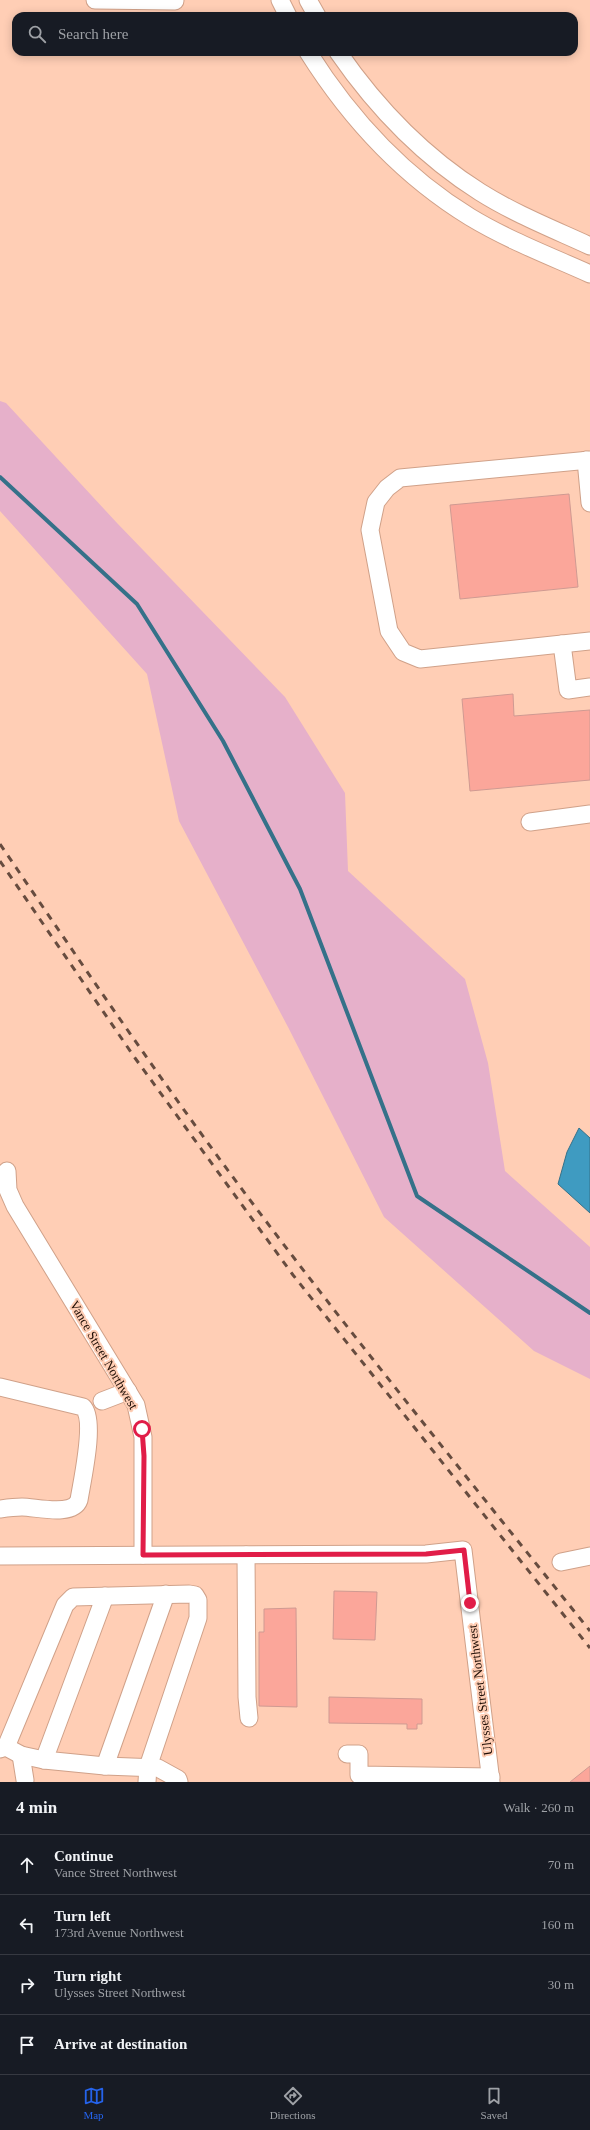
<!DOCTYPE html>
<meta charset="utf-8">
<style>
:root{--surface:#171b24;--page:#20242c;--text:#f1f3f6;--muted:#9ea1a6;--line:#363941;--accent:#2563eb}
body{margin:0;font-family:Georgia,serif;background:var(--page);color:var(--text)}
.stop{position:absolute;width:12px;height:12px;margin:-9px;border:3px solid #e11d48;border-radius:50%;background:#fff}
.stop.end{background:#e11d48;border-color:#fff;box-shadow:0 1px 4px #0008}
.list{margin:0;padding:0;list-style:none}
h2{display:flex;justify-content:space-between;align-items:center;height:52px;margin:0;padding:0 16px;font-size:17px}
h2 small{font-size:13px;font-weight:400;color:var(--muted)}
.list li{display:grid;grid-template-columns:26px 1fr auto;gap:12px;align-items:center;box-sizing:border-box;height:60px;padding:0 16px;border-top:1px solid var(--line)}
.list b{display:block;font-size:15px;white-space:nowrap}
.list p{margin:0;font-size:13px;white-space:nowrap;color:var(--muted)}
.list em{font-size:13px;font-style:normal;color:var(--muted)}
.icon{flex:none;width:22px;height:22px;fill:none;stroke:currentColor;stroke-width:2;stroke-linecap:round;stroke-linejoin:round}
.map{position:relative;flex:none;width:590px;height:1782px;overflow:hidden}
.search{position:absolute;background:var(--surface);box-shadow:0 2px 10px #0003;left:12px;right:12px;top:12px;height:44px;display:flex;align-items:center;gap:10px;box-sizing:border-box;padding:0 14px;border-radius:12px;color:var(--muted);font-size:15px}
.sheet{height:292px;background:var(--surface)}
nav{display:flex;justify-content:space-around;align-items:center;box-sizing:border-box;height:56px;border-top:1px solid var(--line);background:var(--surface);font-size:11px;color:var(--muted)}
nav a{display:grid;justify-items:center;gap:2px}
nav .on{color:var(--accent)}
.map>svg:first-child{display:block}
</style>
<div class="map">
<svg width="590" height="1782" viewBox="0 0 590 1782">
<rect width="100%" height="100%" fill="#ffceb5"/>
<polygon fill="#e6b0ca" points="0,401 6,403 117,523 285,697 345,793 348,871 465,979 488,1063 505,1171 590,1247 590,1379 534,1351 384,1217 288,1027 179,821 147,674 0,511"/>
<polygon fill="#3f9bc1" stroke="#357189" points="579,1128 590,1138 590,1213 558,1184 567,1152"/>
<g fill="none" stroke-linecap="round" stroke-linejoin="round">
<polyline stroke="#357189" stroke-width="4" points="0,477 137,604 223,741 300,889 417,1196 590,1313"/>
</g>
<g fill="#fba69a" stroke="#cf9a92">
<polygon points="569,494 578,587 460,599 450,505"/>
<polygon points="513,694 514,716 590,710 590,780 470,791 462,699"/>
<polygon points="334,1591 377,1592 375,1640 333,1639"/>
<polygon points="296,1608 297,1707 259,1706 259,1632 264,1632 264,1609"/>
<polygon points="329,1697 422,1699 422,1724 417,1724 417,1729 407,1729 407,1724 329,1723"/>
<polygon points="590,1766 590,1782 570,1782"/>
</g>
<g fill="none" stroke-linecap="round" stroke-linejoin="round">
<g stroke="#d0a189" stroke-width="19">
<g id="minor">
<polyline points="95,0 175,1"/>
<polyline points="280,0 288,16"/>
<polyline points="308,0 317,16"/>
<path d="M308,52C349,117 403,176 470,217C508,240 550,256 590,274"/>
<path d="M338,52C376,107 423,156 480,192C515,214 553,229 590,246"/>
<polyline points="586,460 590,503"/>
<polyline points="590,460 400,478 387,488 376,502 370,530 389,631 403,652 420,659 590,641"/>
<polyline points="562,644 568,690 590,687"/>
<polyline points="530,822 590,814"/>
<polyline points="7,1171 8,1190 15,1206 136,1405 143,1437 143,1555"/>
<path d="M0,1387L83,1407C96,1420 82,1481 79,1500C73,1517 36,1507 22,1507C15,1507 7,1508 0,1509"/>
<polyline points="102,1401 128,1391"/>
<polyline points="246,1555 247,1697 249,1718"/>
<polyline points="0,1556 426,1554 463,1550 491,1782"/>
<polyline points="561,1562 590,1556"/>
<polyline points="6,1747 65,1605 73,1597 189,1594 195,1595 198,1600 198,1618 148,1767 147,1782"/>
<polyline points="0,1749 6,1747 21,1755 44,1760 105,1766 158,1768 178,1779 179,1782"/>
<polyline points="347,1754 359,1754 359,1775 491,1777"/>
<polyline points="21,1755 25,1780"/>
<polyline points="44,1760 105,1596"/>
<polyline points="105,1766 166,1594"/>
</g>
</g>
<use href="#minor" stroke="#fff" stroke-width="17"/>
<g stroke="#674c3f" stroke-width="3" stroke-dasharray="7 7" stroke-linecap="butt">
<path d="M0,844C81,963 161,1081 247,1196C358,1344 475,1487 590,1631"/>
<polyline points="0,861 135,1058 293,1275 590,1648"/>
</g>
</g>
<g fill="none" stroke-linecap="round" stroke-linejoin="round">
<polyline stroke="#e11d48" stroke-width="5" points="142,1429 144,1456 143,1555 426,1554 464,1550 470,1603"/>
</g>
<g text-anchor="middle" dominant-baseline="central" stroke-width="4" stroke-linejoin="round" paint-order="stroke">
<g font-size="13" fill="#1f0e06" stroke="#ffceb5">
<text transform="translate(104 1355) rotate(60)">Vance Street Northwest</text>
<text transform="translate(480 1690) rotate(-97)">Ulysses Street Northwest</text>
</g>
</g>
</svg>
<div class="stop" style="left:142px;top:1429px"></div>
<div class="stop end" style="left:470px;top:1603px"></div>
<div class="search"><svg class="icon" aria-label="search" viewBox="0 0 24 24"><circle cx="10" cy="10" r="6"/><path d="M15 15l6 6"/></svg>Search here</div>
</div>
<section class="sheet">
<h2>4 min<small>Walk · 260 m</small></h2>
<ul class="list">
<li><svg class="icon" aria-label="ahead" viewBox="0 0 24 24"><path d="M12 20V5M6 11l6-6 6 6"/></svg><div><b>Continue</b><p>Vance Street Northwest</p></div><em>70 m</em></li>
<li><svg class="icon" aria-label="left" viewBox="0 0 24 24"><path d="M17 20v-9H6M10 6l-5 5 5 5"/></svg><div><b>Turn left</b><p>173rd Avenue Northwest</p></div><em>160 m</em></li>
<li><svg class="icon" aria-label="right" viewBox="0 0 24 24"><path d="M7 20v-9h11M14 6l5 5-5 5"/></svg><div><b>Turn right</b><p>Ulysses Street Northwest</p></div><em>30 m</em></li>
<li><svg class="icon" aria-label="arrive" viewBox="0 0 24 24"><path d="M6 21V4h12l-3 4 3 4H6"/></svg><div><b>Arrive at destination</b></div></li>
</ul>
</section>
<nav>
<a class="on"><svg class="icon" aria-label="map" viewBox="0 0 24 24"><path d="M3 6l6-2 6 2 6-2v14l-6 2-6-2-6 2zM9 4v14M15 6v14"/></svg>Map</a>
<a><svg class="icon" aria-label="directions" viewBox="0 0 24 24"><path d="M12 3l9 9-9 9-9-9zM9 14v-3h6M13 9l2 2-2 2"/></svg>Directions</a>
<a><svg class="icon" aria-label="saved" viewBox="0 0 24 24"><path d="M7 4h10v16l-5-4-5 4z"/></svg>Saved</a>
</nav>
